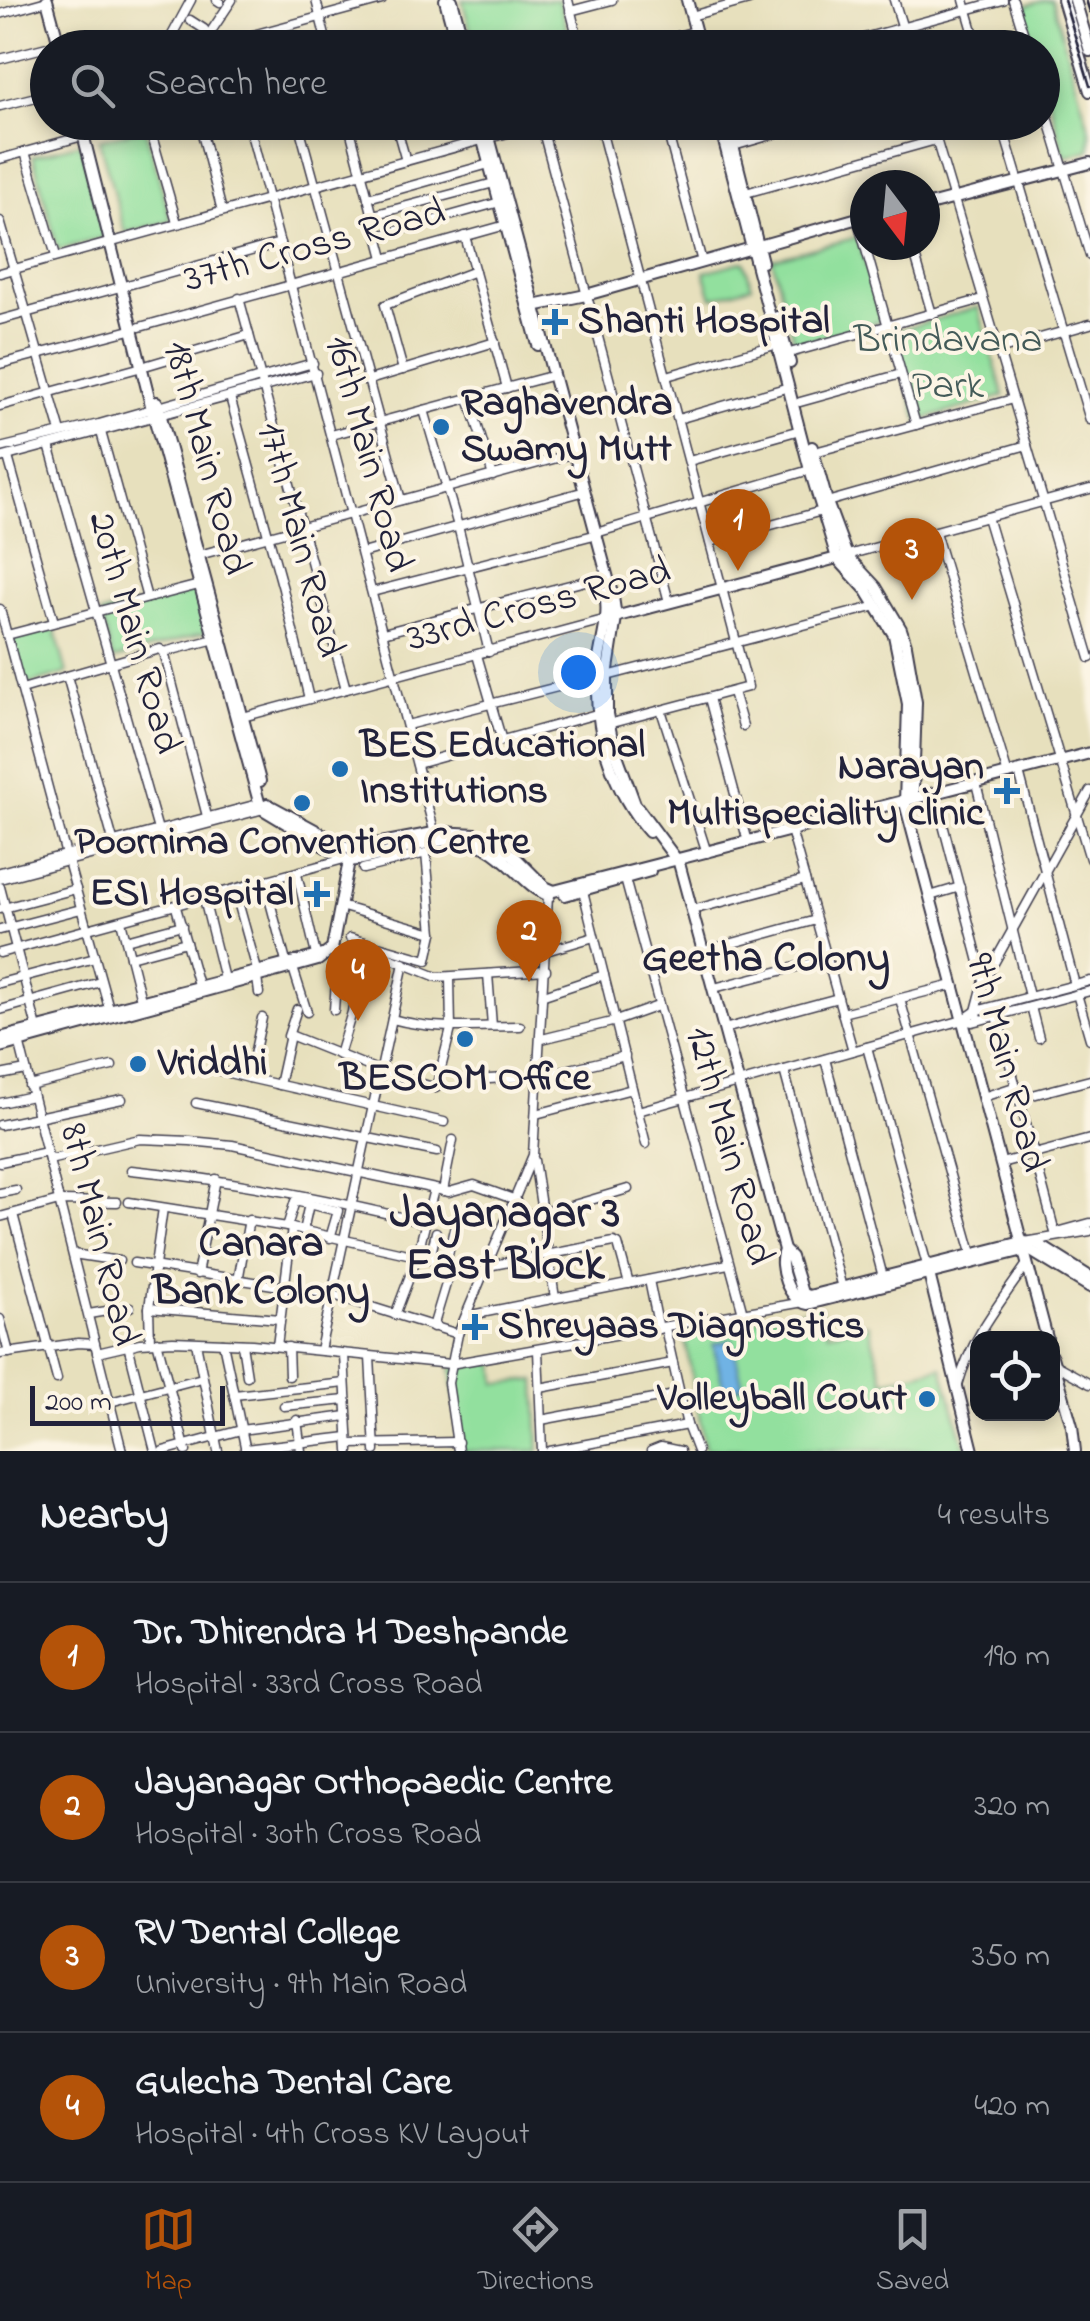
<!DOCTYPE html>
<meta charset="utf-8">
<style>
:root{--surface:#171b24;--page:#242831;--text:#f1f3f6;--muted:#9ea1a6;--line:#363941;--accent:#b45309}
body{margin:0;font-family:"Indie Flower",sans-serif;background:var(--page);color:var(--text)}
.controls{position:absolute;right:30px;bottom:30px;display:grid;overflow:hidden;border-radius:20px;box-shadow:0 5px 15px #0003}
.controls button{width:90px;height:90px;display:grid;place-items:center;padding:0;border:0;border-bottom:2px solid var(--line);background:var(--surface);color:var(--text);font:50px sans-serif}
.compass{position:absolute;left:850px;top:170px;width:90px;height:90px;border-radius:50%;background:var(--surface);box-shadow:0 5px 15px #0003;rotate:164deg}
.scale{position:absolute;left:30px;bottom:25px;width:195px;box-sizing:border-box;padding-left:10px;border:5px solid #22223b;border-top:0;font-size:28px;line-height:35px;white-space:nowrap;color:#22223b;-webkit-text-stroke:8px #fcf5e5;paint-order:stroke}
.you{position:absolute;left:578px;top:672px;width:35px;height:35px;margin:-25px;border:8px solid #fff;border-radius:50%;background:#1a73e8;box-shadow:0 0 0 15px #1a73e833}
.badge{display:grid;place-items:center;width:65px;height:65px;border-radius:50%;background:var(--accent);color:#fff;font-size:32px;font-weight:700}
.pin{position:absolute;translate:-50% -82px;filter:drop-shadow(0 2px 5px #0008)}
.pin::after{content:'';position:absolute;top:52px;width:35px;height:30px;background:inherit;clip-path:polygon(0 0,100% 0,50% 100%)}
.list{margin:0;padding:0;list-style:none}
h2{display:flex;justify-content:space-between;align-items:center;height:130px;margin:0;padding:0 40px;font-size:42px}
h2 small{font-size:32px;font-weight:400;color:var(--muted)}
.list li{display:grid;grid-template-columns:65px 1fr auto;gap:30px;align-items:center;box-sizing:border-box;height:150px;padding:0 40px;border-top:2px solid var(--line)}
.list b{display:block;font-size:38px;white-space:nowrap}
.list p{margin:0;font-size:32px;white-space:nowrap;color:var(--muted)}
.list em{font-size:32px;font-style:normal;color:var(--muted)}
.icon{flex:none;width:55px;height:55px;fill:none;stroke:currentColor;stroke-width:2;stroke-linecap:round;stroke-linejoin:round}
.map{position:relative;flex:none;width:1090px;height:1451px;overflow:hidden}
.search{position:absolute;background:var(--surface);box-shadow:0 5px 15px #0003;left:30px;right:30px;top:30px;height:110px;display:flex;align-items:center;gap:25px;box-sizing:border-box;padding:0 35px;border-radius:55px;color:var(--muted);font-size:38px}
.sheet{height:730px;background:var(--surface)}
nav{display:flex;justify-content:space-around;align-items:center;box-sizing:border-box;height:140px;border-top:2px solid var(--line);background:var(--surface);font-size:28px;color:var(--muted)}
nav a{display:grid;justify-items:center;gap:5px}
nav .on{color:var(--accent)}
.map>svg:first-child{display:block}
</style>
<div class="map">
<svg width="1090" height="1451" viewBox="0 0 1090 1451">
<rect width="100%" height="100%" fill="#fcf5e5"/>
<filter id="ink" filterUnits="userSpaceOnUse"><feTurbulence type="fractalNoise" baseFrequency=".01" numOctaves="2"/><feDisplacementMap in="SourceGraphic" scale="20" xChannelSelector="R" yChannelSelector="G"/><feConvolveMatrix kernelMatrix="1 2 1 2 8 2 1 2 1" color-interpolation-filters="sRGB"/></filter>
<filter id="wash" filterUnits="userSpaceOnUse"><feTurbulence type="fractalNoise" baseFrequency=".0048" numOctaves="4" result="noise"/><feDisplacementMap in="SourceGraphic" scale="40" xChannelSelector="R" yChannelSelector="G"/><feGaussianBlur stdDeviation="2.25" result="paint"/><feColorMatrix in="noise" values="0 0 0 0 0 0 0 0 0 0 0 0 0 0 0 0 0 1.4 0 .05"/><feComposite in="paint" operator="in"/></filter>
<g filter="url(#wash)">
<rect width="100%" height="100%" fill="#e7e0bd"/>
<g fill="#92e09e" stroke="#5a816c" stroke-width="2.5">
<polygon points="462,0 559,0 572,47 475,47"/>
<polygon points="1045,0 1052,0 1090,131 1090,150 1065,157 1043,78 1042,48 1034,47 1022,7"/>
<polygon points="145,128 171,221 125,233 99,140"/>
<polygon points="80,143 105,237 58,250 33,156"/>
<polygon points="858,237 881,321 795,345 772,259"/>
<polygon points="744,261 752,286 712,298 704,272"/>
<polygon points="978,307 1004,396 918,421 892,332"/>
<polygon points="199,587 211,631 113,660 101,614"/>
<polygon points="54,626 67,673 24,686 10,638"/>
<polygon points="820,1307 828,1333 868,1324 884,1381 942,1367 966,1451 705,1449 684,1333"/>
<polygon points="495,1360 497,1384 536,1380 539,1451 462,1451 451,1368"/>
</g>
<polygon fill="#6fb3e4" stroke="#486a90" stroke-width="2.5" points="732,1340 743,1386 724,1390 713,1344"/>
</g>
<g filter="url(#ink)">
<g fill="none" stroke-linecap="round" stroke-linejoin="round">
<g stroke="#403e4e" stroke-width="11">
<g id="minor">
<polyline points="217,0 220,2"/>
<polyline points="316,0 328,48"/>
<polyline points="568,0 580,48"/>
<polyline points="894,0 909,48"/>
<polyline points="964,0 978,48"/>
<polyline points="1013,0 1028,48"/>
<polyline points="570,11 612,0"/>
<polyline points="0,14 47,1"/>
<polyline points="691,16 749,0"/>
<polyline points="190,20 204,29"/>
<polyline points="173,34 194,48"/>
<polyline points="165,48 191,0"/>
<polyline points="200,48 232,0"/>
<polyline points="230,48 231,41 382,0"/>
<polyline points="401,48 454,33"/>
<polyline points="636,48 695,31"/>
<polyline points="827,48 1003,0"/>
<polyline points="0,59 59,44"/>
<polyline points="1042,97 1090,256"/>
<polyline points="0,106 48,94"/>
<polyline points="148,122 177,223"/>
<polyline points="199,122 222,211"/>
<polyline points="248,122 435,834"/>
<polyline points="298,122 401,500"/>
<polyline points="348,122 384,258"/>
<polyline points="395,122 406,161"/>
<polyline points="599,122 748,687 608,724"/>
<polyline points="665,122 702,262"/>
<polyline points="931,122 1090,658"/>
<polyline points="1001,122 1090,420"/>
<polyline points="541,124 669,602"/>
<polyline points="730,147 816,122"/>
<polyline points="25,152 56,256"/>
<polyline points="0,159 133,122"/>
<polyline points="742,194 936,140"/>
<polyline points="368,198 489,164"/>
<polyline points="373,215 494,183"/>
<polyline points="857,218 916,425"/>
<polyline points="0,221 61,432"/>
<polyline points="378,236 500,202"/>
<polyline points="465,236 507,388"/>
<polyline points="912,245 932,314"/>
<polyline points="0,273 547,122"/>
<polyline points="239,298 346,689"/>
<polyline points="0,320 280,243"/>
<polyline points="140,327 506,225"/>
<polyline points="998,350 1090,324"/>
<polyline points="786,354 983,299"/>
<polyline points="0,364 134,329"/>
<polyline points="148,365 249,335"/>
<polyline points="403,370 385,305 475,271"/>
<polyline points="667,376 778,344"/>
<polyline points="366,381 495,342"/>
<polyline points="230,397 283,589 309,699"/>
<polyline points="469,398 493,476"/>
<polyline points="800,402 901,374"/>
<polyline points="0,406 142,367"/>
<polyline points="424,410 458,526 489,652"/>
<polyline points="678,419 789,387"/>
<polyline points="101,432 147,598"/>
<polyline points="331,435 547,377"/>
<polyline points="49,445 160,837"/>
<polyline points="0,448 99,424 313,363"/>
<polyline points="811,453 1013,399"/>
<polyline points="8,457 54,622"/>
<polyline points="0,458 316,373"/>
<polyline points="689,461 800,430"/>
<polyline points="827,502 1027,445"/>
<polyline points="987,517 1090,859"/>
<polyline points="935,532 1008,775"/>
<polyline points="596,533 813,469"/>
<polyline points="710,542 822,511"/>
<polyline points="362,553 578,493"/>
<polyline points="199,555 568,455"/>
<polyline points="844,556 1090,489"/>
<polyline points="372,592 590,536"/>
<polyline points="0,609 66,855"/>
<polyline points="383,633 601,577"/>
<polyline points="7,635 199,585"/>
<polyline points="164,652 208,820"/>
<polyline points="477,655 502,741"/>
<polyline points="67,676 114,844"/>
<polyline points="607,676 877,606"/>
<polyline points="22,689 160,649 164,652 219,638"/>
<polyline points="733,692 743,726"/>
<polyline points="709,698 748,842"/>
<polyline points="661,710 707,853"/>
<polyline points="239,718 607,619"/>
<polyline points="407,725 597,677"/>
<polyline points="417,764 600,713"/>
<polyline points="1019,772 1075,985"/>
<polyline points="976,783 1029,996"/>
<polyline points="935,794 984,981"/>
<polyline points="791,830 853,1051"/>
<polyline points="68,861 109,1008"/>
<polyline points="0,872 258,804"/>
<polyline points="297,874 316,955"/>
<polyline points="0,879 260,810"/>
<polyline points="625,879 743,1313"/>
<polyline points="265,883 286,962"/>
<polyline points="0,887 37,1028"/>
<polyline points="235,891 257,970"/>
<polyline points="583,891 646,1144"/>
<polyline points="930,896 960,887"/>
<polyline points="204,899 224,979"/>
<polyline points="340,906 433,933"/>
<polyline points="176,907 198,985"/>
<polyline points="0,909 76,889"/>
<polyline points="692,910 805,880"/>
<polyline points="121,921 141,1000"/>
<polyline points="0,930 81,909"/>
<polyline points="350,938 427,960 433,933 426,853 363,869"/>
<polyline points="126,940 182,925"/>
<polyline points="546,951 594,937"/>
<polyline points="704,951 816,920"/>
<polyline points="330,952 382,955 437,977 546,970"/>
<polyline points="0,953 344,859"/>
<polyline points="130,957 186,942"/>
<polyline points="293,968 307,1012"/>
<polyline points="488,974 492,1026"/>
<polyline points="257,978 259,993"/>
<polyline points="0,983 95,958"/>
<polyline points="714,988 827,959"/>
<polyline points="1077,994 1090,1039"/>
<polyline points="544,995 604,975"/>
<polyline points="900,999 972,1253"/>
<polyline points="1031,1007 1039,1038"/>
<polyline points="0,1010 101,982"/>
<polyline points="334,1010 338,952"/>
<polyline points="842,1013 953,985"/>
<polyline points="997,1016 1056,1236"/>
<polyline points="262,1018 249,1078 444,1122"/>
<path d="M392,1019C436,1031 475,1026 520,1026"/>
<polyline points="963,1020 976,1011 1090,981"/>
<polyline points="979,1020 976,1011 984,981 1090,791"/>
<polyline points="724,1029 838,998"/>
<polyline points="288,1036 297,1009"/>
<polyline points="18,1037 122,1451"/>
<polyline points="542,1039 616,1021 658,1006"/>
<polyline points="867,1047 927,1265"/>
<polyline points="339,1055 352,1012 361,951"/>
<polyline points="825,1059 883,1277"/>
<polyline points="213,1069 249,1078"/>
<polyline points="784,1070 842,1288"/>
<polyline points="0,1075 26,1070"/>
<polyline points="489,1079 540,1076 625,1056"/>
<polyline points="279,1085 290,1035 380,1071 436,1088 451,1029 450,978"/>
<polyline points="29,1086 112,1066"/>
<polyline points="983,1097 1014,1087"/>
<polyline points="1017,1099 1090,1080"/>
<polyline points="0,1103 32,1096"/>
<polyline points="196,1103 437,1152"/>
<polyline points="638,1111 963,1020 973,1022 1090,991"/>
<polyline points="536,1114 632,1089"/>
<polyline points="0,1125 122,1099"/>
<polyline points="49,1160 140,1139 190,1141 232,1145 449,1192 474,1185 516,1200"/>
<polyline points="534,1160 555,1298"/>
<polyline points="0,1162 47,1152"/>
<polyline points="1001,1163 1090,1139"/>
<path d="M131,1170C231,1180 328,1198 425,1223"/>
<polyline points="443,1191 453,1140"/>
<polyline points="0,1193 16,1190"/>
<polyline points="129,1202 287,1227 452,1264 484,1275"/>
<polyline points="13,1214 57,1379"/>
<polyline points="0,1217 59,1201 117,1202"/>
<polyline points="509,1218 567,1207 628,1189"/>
<polyline points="287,1227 295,1201 338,1211 330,1238"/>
<polyline points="303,1231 309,1204"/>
<polyline points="1056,1236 1061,1231 1090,1223"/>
<polyline points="1031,1241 1090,1231"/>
<polyline points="73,1254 119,1261"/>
<polyline points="430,1259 436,1232"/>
<polyline points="134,1263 330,1294 458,1334"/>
<polyline points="446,1263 454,1229"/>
<polyline points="488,1266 614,1242 618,1244 629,1284"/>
<polyline points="197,1274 216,1179"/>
<polyline points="649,1280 659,1329"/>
<polyline points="238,1281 249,1219"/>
<polyline points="149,1308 280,1319"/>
<polyline points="89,1314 130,1307"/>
<polyline points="395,1315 417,1257 434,1189"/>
<polyline points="466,1316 728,1264"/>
<polyline points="0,1319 9,1353"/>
<polyline points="433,1327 452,1264"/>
<polyline points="665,1328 687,1425 697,1451"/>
<polyline points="157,1341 186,1451"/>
<polyline points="150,1342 149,1308 163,1208"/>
<polyline points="196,1343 218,1451"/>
<polyline points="223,1343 246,1451"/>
<polyline points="242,1344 247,1376"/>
<polyline points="128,1345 155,1451"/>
<polyline points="277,1346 292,1228"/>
<polyline points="288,1347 289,1376"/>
<polyline points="320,1350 404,963"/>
<polyline points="538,1350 542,1451"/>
<polyline points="97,1353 140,1343 173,1341 252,1344 450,1364 798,1303"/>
<polyline points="0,1354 78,1343 95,1344"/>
<polyline points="344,1354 349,1451"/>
<polyline points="370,1357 375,1451"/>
<polyline points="1054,1364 1090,1384"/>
<path d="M958,1385C971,1338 1000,1303 1027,1264"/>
<polyline points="540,1388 673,1363"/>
<polyline points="234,1395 345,1383"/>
<polyline points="110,1402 202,1378"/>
<polyline points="284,1406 346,1400"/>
<polyline points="297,1420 301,1451"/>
<polyline points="541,1420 680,1394"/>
<polyline points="349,1444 458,1442"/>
<polyline points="245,1449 348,1437"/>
<polyline points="163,1451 241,1430 347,1416"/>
<polyline points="458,1451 448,1383 458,1334 533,1155 548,896"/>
<polyline points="550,1451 687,1425"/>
<polyline points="651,1451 661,1447 680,1451"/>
</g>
</g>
<g stroke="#403e4e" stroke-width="14">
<g id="major">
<polyline points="47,0 60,48"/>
<polyline points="445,0 458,48"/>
<polyline points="452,0 465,48"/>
<polyline points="687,0 700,48"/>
<polyline points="1063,0 1090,91"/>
<polyline points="1075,0 1090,51"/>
<polyline points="80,122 154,417 259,802"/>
<polyline points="478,122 538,345"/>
<polyline points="485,122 613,597 616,617 607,676 607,714 613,744 635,804 679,863 784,1250 791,1257 802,1293 809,1296 1022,1242 1036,1243 1090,1277"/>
<polyline points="719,122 810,470 837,558 867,591 894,635 908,704 905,803 1047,1338"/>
<polyline points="727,122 762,262"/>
<polyline points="925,206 1090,163"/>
<polyline points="529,307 586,295 865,216"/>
<polyline points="777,317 790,363"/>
<polyline points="157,402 260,781"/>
<polyline points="812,447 828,505 847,556 876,587 901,629 906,645 916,702 913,792 908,798"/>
<path d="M605,593C611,623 597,649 597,679C595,734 613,791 649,832"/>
<polyline points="611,618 837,558"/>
<polyline points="267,804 350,849 439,832 476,834 513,855 545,887 554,891 1090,753"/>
<path d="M264,810L349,861C392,857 446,826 487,848C510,860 525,886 549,896"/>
<polyline points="565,895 650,871"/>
<polyline points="0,1038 322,955"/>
<polyline points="0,1047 318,960 332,949 349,861"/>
<path d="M784,1250C777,1266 788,1301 808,1304L1024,1250"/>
<polyline points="1024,1250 1031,1251 1090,1287"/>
<polyline points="929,1274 973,1451"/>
<polyline points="1052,1357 1072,1426 1075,1451"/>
</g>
</g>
<use href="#minor" stroke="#fff" stroke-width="8"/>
<use href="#major" stroke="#fff" stroke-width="10"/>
<g stroke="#22223b" stroke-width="2.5">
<polyline points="1064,0 1090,86"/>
<polyline points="1086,0 1090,12"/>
</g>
</g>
</g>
<g fill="#1f6fb2" stroke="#fcf5e5" stroke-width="4">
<path d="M550 307h10v10h10v10h-10v10h-10v-10h-10v-10h10z"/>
<circle cx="441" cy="427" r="10"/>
<circle cx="340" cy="769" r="10"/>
<path d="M1002 776h10v10h10v10h-10v10h-10v-10h-10v-10h10z"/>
<circle cx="302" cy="803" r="10"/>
<path d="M312 879h10v10h10v10h-10v10h-10v-10h-10v-10h10z"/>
<circle cx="465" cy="1039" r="10"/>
<circle cx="138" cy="1064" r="10"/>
<path d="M470 1312h10v10h10v10h-10v10h-10v-10h-10v-10h10z"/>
<circle cx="927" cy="1399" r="10"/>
</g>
<g text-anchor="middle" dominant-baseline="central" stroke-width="8" stroke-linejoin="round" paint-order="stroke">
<g font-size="40" fill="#22223b" stroke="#fcf5e5">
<text transform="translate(315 247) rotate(-15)">37th Cross Road</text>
<text transform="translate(367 454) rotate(75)">16th Main Road</text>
<text transform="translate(205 458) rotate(75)">18th Main Road</text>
<text transform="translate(299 540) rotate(75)">17th Main Road</text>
<text transform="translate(539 606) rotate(-15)">33rd Cross Road</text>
<text transform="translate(133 633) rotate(74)">20th Main Road</text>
<text transform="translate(1005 1063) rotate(75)">9th Main Road</text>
<text transform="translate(728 1146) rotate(75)">12th Main Road</text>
<text transform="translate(98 1235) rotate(76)">8th Main Road</text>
</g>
<g font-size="40" font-weight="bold" fill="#22223b" stroke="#fcf5e5" text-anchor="start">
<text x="578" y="322">Shanti Hospital</text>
<text x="461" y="404">Raghavendra<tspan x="461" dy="46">Swamy Mutt</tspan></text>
<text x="360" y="746">BES Educational<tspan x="360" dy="46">Institutions</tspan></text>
<text x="984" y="768" text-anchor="end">Narayan<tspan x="984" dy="46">Multispeciality clinic</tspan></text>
<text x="302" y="843" text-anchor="middle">Poornima Convention Centre</text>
<text x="294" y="894" text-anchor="end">ESI Hospital</text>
<text x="158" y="1064">Vriddhi</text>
<text x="465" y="1079" text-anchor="middle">BESCOM Office</text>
<text x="498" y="1327">Shreyaas Diagnostics</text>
<text x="907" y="1399" text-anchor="end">Volleyball Court</text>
</g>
<g font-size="40" fill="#445b59" stroke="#fcf5e5">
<text x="948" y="341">Brindavana<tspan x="948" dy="46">Park</tspan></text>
</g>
<g font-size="42" font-weight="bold" fill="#22223b" stroke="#fcf5e5">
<text x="766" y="959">Geetha Colony</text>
<text x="261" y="1244">Canara<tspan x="261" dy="48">Bank Colony</tspan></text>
</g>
<g font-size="45" font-weight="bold" fill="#22223b" stroke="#fcf5e5">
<text x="505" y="1215">Jayanagar 3<tspan x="505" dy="52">East Block</tspan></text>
</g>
</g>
</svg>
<div class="controls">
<button><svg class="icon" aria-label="locate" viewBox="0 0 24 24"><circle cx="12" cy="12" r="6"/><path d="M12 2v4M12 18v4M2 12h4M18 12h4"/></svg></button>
</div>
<svg class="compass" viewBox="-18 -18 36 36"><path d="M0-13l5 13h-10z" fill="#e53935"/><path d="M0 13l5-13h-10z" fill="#9ea1a6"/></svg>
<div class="scale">200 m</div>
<div class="you"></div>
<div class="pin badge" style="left:738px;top:571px">1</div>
<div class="pin badge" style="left:529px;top:982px">2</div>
<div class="pin badge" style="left:912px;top:600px">3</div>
<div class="pin badge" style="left:358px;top:1021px">4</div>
<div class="search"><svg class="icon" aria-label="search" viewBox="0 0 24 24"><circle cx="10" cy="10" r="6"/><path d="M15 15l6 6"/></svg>Search here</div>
</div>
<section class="sheet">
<h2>Nearby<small>4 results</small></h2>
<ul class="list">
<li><span class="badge">1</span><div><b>Dr. Dhirendra H Deshpande</b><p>Hospital · 33rd Cross Road</p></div><em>190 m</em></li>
<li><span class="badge">2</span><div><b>Jayanagar Orthopaedic Centre</b><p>Hospital · 30th Cross Road</p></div><em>320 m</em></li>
<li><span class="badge">3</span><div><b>RV Dental College</b><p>University · 9th Main Road</p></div><em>350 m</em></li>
<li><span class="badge">4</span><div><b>Gulecha Dental Care</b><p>Hospital · 4th Cross KV Layout</p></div><em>420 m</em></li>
</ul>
</section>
<nav>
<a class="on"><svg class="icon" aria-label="map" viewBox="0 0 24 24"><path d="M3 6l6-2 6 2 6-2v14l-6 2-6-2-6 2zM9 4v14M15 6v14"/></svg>Map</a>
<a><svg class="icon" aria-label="directions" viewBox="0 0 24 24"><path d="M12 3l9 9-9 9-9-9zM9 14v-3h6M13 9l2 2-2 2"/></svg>Directions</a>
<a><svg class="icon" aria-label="saved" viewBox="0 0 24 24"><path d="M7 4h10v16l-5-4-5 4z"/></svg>Saved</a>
</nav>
